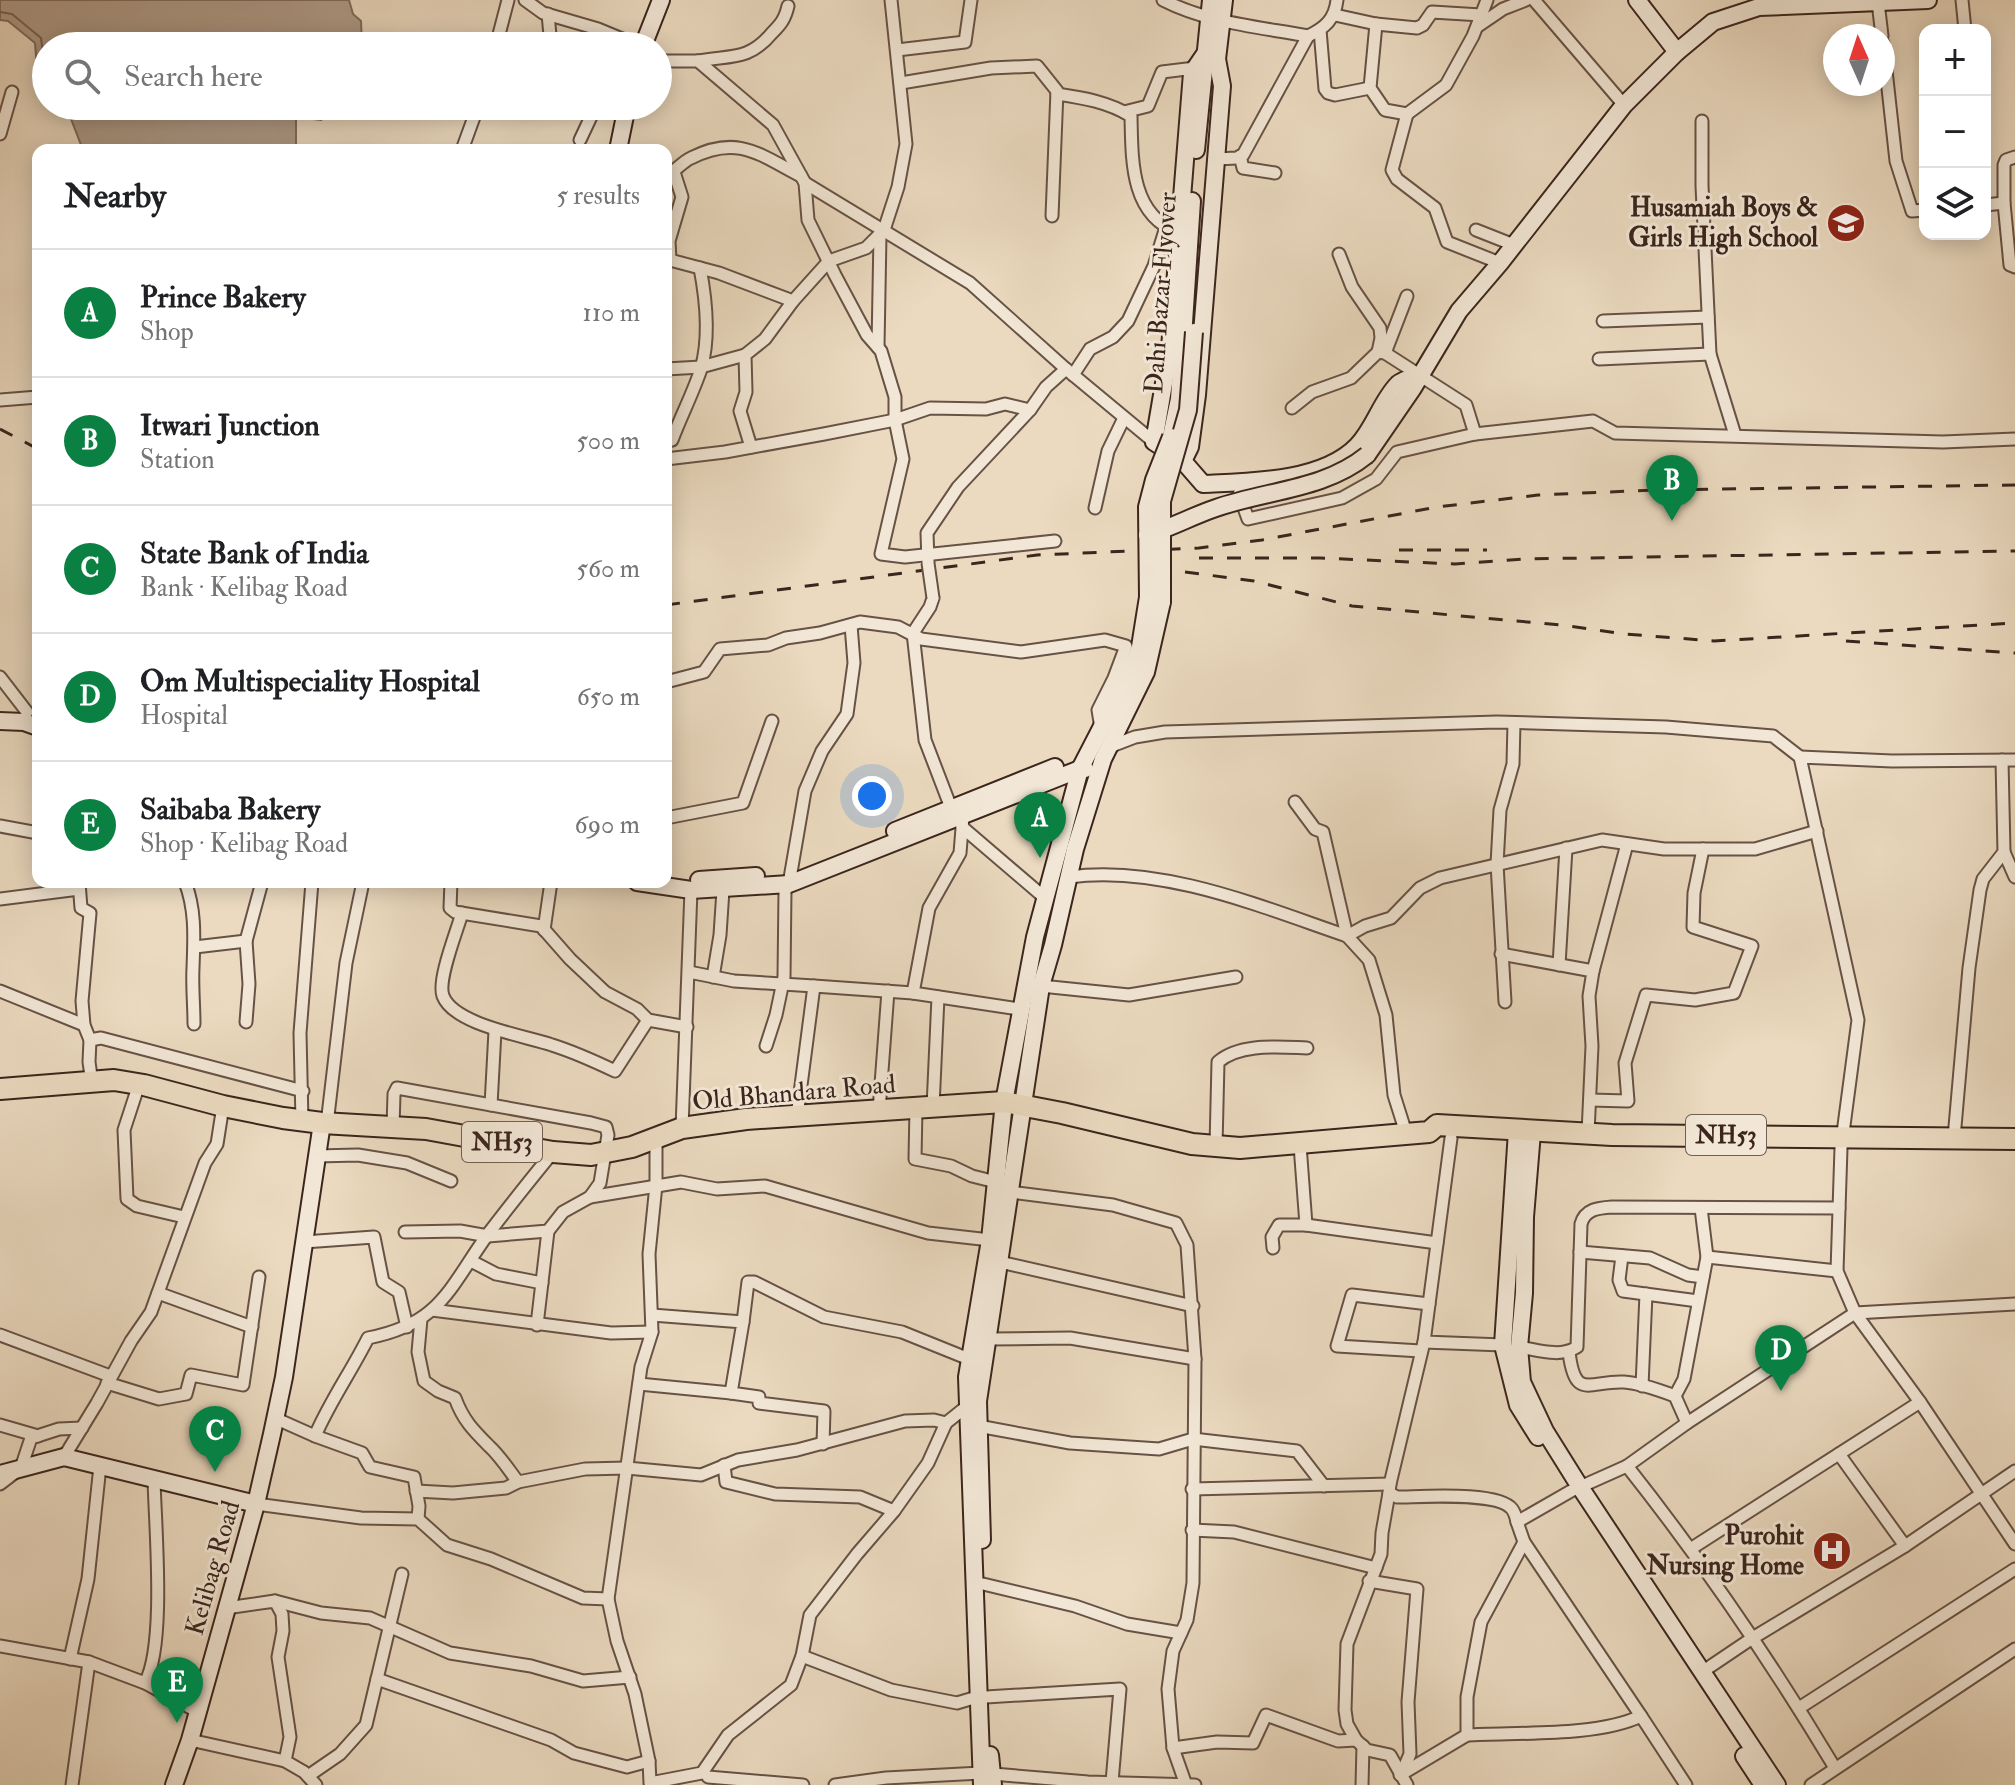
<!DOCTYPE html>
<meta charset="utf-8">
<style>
:root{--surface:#fff;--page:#f6f6f6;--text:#202124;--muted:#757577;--line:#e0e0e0;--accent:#0b8043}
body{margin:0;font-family:"IM FELL Double Pica",serif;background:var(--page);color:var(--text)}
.controls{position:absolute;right:24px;top:24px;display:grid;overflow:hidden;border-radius:16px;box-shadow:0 4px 20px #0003}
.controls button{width:72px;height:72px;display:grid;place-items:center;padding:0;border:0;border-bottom:2px solid var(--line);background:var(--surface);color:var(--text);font:40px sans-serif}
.compass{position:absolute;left:1823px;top:24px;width:72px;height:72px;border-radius:50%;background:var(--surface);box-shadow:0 4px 20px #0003;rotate:357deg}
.you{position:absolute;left:872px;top:796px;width:28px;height:28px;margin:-20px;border:6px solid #fff;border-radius:50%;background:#1a73e8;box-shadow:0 0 0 12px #1a73e833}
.badge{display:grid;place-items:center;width:52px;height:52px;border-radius:50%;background:var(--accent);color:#fff;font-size:26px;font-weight:700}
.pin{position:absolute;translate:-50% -66px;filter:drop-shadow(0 2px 4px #0008)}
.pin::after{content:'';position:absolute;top:42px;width:28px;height:24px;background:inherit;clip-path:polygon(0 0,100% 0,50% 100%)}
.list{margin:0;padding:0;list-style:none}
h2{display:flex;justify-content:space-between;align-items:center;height:104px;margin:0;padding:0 32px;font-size:34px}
h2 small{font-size:26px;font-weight:400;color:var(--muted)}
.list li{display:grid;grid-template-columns:52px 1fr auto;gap:24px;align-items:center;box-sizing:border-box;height:128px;padding:0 32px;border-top:2px solid var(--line)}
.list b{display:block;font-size:30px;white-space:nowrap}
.list p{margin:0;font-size:26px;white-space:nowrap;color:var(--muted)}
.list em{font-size:26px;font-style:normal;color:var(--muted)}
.icon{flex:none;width:44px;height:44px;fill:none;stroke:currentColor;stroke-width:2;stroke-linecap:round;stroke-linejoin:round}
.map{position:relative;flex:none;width:2015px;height:1785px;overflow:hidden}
.search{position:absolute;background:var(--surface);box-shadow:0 4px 20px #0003;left:32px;top:32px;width:640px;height:88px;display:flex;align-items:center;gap:20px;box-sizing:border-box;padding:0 28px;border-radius:44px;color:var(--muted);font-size:30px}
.panel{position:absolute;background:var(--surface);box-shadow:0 4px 20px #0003;left:32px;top:144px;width:640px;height:744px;border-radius:16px}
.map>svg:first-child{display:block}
</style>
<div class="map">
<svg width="2015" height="1785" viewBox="0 0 2015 1785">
<rect width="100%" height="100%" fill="#ebdac0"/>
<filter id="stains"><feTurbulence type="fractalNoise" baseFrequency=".0025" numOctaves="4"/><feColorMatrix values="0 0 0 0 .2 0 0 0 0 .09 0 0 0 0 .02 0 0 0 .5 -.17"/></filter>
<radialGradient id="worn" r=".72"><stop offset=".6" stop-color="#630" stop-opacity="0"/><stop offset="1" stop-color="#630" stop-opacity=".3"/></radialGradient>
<g fill="#af9c89" stroke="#816c5e" stroke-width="2">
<polygon points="0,0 349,0 353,14 361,21 362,46 46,46 46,91 38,81 35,43 8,21 0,20"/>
<polygon points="59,106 342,106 321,120 296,117 296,147 290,150 83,150 71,119"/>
</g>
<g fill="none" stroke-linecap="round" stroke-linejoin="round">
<polyline stroke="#756053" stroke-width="2" points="0,12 12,14 41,38 46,78"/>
<g stroke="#675246" stroke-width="15">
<g id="street">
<polyline points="525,0 543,13 598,29 639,46"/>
<path d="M1163,0C1208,23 1259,27 1308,36C1325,28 1335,19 1337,0"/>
<polyline points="1534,0 1624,105"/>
<polyline points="1962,0 1965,30"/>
<polyline points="1878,2 1882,36"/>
<polyline points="548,14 551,46"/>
<polyline points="1335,15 1376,24 1417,28 1423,25 1432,12 1481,15"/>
<polyline points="1376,24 1370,88 1385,110 1407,114 1446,85 1473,36 1487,0"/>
<polyline points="1478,26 1503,9 1526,0"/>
<polyline points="1320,30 1325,89 1328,93 1335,95 1370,88"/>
<polyline points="1883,43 1896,161 1912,211 1925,210"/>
<polyline points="496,46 508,0"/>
<polyline points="897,50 965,42 971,0"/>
<polyline points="658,61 698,61 773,125 805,183 808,220 835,275 867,335 881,351 895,397 895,420 903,459 881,554 905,557 1055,541"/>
<path d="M698,61C731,55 749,61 772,33C781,24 785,19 788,6"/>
<polyline points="901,83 991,68 1037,66 1057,91 1052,216"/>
<path d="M1057,94C1084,98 1108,102 1131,116C1132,159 1130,215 1178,232"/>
<polyline points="1124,112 1148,106 1162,72 1195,68"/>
<polyline points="1407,114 1392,170 1397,179 1435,208 1447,242 1500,263"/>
<polyline points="1702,121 1702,186 1710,354 1735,435"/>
<polyline points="0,134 12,92"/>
<polyline points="580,140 596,106"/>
<polyline points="462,150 478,106"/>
<polyline points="1240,156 1243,168 1275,173"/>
<polyline points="2015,157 2006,160 2004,165 2004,203 2010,265 2015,267"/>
<polyline points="1216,159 1237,158 1243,155 1308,36"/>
<path d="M666,176C676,171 682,162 691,158C738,134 760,155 801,176"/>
<polyline points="805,183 970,283 1066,369 1154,442"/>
<polyline points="1985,205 2004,203"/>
<polyline points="1476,230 1514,245"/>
<polyline points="1339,254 1352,287 1380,328 1381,338 1378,352"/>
<polyline points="666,259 719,273 793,301 829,261 866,248 884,230 898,187 906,144 891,0"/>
<polyline points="670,260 669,241 682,197 674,172"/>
<polyline points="1603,321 1708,317"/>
<polyline points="878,347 880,234"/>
<polyline points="1385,353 1407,296"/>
<polyline points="1599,359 1710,354"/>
<polyline points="666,369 701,367 745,355"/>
<polyline points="1073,375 1090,349 1113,337 1128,321 1154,266 1166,227"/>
<polyline points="0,400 38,397"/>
<polyline points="1292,408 1312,392 1351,378 1378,352 1385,353 1466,405 1475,434"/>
<path d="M666,441L672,440C681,416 693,393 701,369C710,338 706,299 700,268"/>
<polyline points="751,447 740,411 746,392 745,355 765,339 793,301"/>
<polyline points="666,459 725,452 824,434 895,420 930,408 986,409 1005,404 1030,410"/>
<polyline points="1239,494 1248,519 1342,498 1376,479 1397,452 1475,434 1593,421 1615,433 1943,442 2015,439"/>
<polyline points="1095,508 1108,451 1124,418"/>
<polyline points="928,561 927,533 958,487 1030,410 1046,387 1066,369"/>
<polyline points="933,598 930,607 913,633 925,740 953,813"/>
<polyline points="0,677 27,712"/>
<polyline points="666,682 704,672 720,649 768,645 786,638 820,633 860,622 898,627 921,639 1021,652 1105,640 1126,646 1114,678 1098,710 1101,728"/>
<polyline points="1109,747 1135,737 1165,732 1497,722 1666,727 1773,736 1800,757"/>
<polyline points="2015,760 1892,761 1800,757 1858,1020 1841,1148 1837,1271 1855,1313 1920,1402 2015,1544"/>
<polyline points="1295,802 1315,829 1323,832 1347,936"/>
<polyline points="961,812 963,816 960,853 929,908 913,993 1019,1009"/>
<polyline points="666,818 743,803 772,721"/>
<polyline points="0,826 38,833"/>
<polyline points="962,827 1045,898"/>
<polyline points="2004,852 2015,877"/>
<path d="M1069,877C1160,864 1262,907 1347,936"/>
<polyline points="79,882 81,908 90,913 82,1001 84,1025 90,1040 89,1062 92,1083"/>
<path d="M185,882C196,910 194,939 193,968C192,986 194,1005 194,1024"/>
<polyline points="451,882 450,908 455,912 541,926 570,959 605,992 637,1009 648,1020 687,1027"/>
<polyline points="0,899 79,889"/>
<path d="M462,913C457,931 437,980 443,996C454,1025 526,1036 552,1045C574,1052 594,1061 615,1071L648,1020"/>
<polyline points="544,930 551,882"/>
<polyline points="195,947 246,941 262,882"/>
<polyline points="1501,954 1593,971 1589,996 1592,1046 1588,1133"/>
<polyline points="1559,965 1566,848"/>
<polyline points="1593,971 1627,844"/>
<polyline points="689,972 734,981 814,986"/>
<polyline points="713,977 720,935 723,890"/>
<polyline points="1041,986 1129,995 1236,977"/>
<polyline points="0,991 84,1025"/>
<polyline points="1505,1002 1497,864 1500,810 1513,764 1514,723"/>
<polyline points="246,1022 249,984 246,941"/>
<polyline points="90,1040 101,1038 303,1091"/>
<polyline points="766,1046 776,1015 784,977 785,891 789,884 805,791 822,751 847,714 854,663 851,625"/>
<polyline points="139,1084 124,1130 127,1199 137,1206 184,1217"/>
<polyline points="1590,1100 1628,1101 1625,1063 1646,995 1695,1000 1734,993 1752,946 1693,927 1694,893 1703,849"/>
<polyline points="491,1105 495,1031"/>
<polyline points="933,1107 938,997"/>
<polyline points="916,1108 915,1159 951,1166 972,1176 996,1182"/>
<polyline points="879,1111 888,991"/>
<polyline points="797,1116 814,986 913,993"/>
<polyline points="302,1121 300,1033 312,882"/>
<polyline points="327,1124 346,963 363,882"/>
<polyline points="393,1127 394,1094 397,1088 591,1123 606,1127 608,1135 600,1183 590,1197 563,1212 548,1231 488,1236 460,1231 405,1232"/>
<polyline points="682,1128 691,890"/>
<polyline points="1406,1133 1394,1095 1386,1015 1369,960 1347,936 1365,926 1391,918 1420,888 1440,878 1602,840 1664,849 1755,849 1817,831"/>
<polyline points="1451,1138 1424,1342 1503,1345"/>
<polyline points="1954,1138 1969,968 1980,890 1983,879 2004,852 2002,760"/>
<polyline points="656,1139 656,1185 649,1254 652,1332 641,1367 608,1599 617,1641 635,1694 649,1761 650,1783 702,1773 728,1735 791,1685 802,1656 810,1615 857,1554 894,1511 928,1463 946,1423 966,1407"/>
<path d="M1216,1146L1218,1062C1240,1043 1278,1047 1307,1048"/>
<polyline points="316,1156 358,1155 407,1163 451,1181"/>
<polyline points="1010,1192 1113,1205 1176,1223 1187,1245 1195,1359 1193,1583 1187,1620 1173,1651 1168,1689 1173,1748 1186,1785"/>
<polyline points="590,1197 681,1182 717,1189 765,1186 928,1233 990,1240"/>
<polyline points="1306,1225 1437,1243"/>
<polyline points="304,1242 374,1237 383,1282 399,1292 407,1327"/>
<polyline points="1273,1248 1272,1237 1279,1225 1306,1225 1300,1145"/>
<polyline points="1580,1252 1650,1258 1688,1275 1703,1277"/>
<polyline points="1622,1256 1619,1280 1623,1291 1698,1301"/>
<polyline points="1707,1257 1837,1271"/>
<polyline points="471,1261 496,1274 542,1283"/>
<polyline points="1000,1262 1193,1306"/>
<polyline points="158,1293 252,1327"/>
<polyline points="432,1310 611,1333 652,1332"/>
<polyline points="652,1315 743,1322 731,1393 759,1397 759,1403 824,1411 823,1444"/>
<path d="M421,1319L418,1352L424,1381L438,1391L455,1398C463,1420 473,1430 489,1446C500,1456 509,1470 518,1482"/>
<polyline points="743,1322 748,1282 754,1282 824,1317 902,1332 969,1359"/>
<polyline points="537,1325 548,1231"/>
<polyline points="0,1335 110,1376"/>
<polyline points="988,1339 1070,1338 1195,1359"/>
<path d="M1424,1342L1390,1484L1389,1493L1397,1497C1420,1497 1498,1491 1512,1509C1515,1513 1516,1517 1517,1522L1571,1491L1627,1466L1687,1423L1855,1313L2015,1304"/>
<path d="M1519,1347C1538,1350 1560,1358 1577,1347L1581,1224C1585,1209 1598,1208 1612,1207L1839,1208"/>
<polyline points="1421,1351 1337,1346 1352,1295 1429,1304"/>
<path d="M1569,1352C1575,1402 1590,1380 1624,1382C1640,1383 1659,1390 1675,1396L1687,1423"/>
<polyline points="107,1383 159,1399 186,1394 191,1375 243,1385 259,1277"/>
<polyline points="639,1384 731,1393"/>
<polyline points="1642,1386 1646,1294"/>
<polyline points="1675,1396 1684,1379 1707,1257 1701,1208"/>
<path d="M276,1416L279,1420L315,1436C330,1401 351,1372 368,1338C441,1324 449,1288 488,1234C509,1206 531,1179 553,1152"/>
<polyline points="0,1425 38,1436"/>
<polyline points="978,1426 1070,1443 1159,1449 1193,1439 1297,1451 1324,1486"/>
<polyline points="315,1436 362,1453 370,1467 414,1477 419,1506 418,1519"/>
<polyline points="1839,1454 1905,1546"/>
<polyline points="64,1457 97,1403 131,1341 151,1312 205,1163 217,1144 223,1106"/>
<polyline points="724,1465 726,1482 775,1494 860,1497 894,1511"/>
<path d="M1627,1466C1703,1562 1772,1663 1835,1768"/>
<polyline points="0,1484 21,1468 31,1438 59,1429 82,1428"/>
<polyline points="1192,1489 1390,1484"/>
<polyline points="416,1491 453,1493 506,1488 518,1482 585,1469 627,1468 701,1475 738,1460 797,1450 905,1421 934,1420 946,1423"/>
<polyline points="1389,1493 1382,1533 1381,1554 1347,1644 1345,1710 1347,1724 1356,1740 1367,1750 1390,1755 1407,1785"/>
<polyline points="256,1504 361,1518 418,1519 447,1545 491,1559 583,1598 608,1599"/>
<polyline points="1192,1530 1234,1532 1376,1568"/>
<polyline points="1692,1548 1920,1402"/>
<polyline points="1369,1581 1417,1589 1408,1702 1410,1754 1401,1775"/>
<polyline points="983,1584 1075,1606 1127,1624 1181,1633"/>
<polyline points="275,1601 321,1613 370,1618 450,1653 531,1666 583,1681 630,1677"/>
<polyline points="226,1608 275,1601 282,1614 283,1631 278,1657 290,1737 285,1761 304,1772 316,1785"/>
<polyline points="0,1646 89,1662 145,1683 198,1712"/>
<polyline points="802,1656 891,1690 957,1703 977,1697"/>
<polyline points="70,1659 88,1579 100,1466"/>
<polyline points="1702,1672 1751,1639 1905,1546 2015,1471"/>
<polyline points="377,1679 551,1740 574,1753 627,1767 649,1761"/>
<path d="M145,1683C166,1645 155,1526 154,1479"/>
<polyline points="986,1697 1120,1689 1112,1782"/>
<polyline points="1799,1708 2015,1569"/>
<polyline points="1641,1716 1686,1785"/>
<path d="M1467,1735C1517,1732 1597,1737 1641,1716L1524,1542"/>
<polyline points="190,1740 285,1761"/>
<polyline points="1173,1748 1217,1742 1253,1743 1266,1715 1338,1741 1356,1740"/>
<polyline points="1400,1775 1467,1735 1467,1697 1481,1622 1524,1542 1517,1522"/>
<polyline points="308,1776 340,1754 366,1725 402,1574"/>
<polyline points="708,1777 803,1785"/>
<polyline points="72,1785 89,1662"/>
<polyline points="835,1785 886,1778 981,1773 1088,1782 1195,1785"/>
<polyline points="1362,1785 1363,1746"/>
<polyline points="1811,1785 2015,1649"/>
</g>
</g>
<g stroke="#3b251d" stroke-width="20">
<g id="secondary">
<polyline points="1637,0 1677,52"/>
<polyline points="643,46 661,0"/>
<path d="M1207,51L1192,73L1170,348L1154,442L1183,461L1203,484C1249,482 1322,482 1357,446C1374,429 1381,401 1398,384C1404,379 1414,377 1421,374"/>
<polyline points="618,150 627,106"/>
<polyline points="1196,150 1211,0"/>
<polyline points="1171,437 1179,399 1192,201"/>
<polyline points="1367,455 1413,388 1459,311 1500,263 1624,105 1677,52 1713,22 1759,7 1928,0"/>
<polyline points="1183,461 1190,447 1197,395 1222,86 1217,59 1224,0"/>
<polyline points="0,721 24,722 38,727"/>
<polyline points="895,831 1055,767"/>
<polyline points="699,880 756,876"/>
<polyline points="637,882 691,890 789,884 1080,769 1085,769"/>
<polyline points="1517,1131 1503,1345 1518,1405 1538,1437"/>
<polyline points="1532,1132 1525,1217 1524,1293 1519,1347 1522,1382 1545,1431 1580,1487 1777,1785"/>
<polyline points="0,1474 64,1457 256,1504"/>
<polyline points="982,1540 978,1401 1041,986 1053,945 1075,849 1103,759 1146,672 1162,602"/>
<polyline points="990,1755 993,1785"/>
<polyline points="1744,1756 1763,1785"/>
<polyline points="174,1785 190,1740 256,1504 272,1434 284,1377 322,1123"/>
<polyline points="982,1785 967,1377 990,1240 1004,1102 1035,937 1080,769 1126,680 1140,647 1148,597"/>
</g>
</g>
<g stroke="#3b251d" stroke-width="24">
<polyline id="highway" points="0,1089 114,1080 144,1085 223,1106 283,1118 322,1123 426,1129 553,1152 591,1155 632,1147 682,1128 746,1119 1004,1102 1062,1113 1192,1144 1240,1148 1429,1132 1437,1125 1612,1135 2015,1139"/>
</g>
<use href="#street" stroke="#f2e7d6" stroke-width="11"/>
<use href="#secondary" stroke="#f2e7d6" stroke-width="16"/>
<use href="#highway" stroke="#ebdac0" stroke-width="20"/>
<g stroke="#3b251d" stroke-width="3" stroke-dasharray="14 14" stroke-linecap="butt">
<polyline points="0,429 38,449"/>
<polyline points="1399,550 1487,550"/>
<polyline points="1199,558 1320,558 1455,564 1523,559 2015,551"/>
<polyline points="1185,572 1254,581 1352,606 1561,625 1625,634 1714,641 2015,623"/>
<polyline points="666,605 1037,555 1199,548 1262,540 1437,507 1538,495 1655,490 2015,485"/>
<polyline points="1846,641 2015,653"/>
</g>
<g stroke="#675246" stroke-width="15" stroke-linecap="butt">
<polyline id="street-bridge" points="928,563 933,598"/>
</g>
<g stroke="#3b251d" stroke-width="20" stroke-linecap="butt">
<g id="secondary-bridge">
<path d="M1147,535C1171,528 1192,516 1216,508C1267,490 1324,490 1367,455"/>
<polyline points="1148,597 1147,507 1154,480 1171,437"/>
<polyline points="1162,602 1162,501 1188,410 1194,332"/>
</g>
</g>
<use href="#street-bridge" stroke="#f2e7d6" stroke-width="11"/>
<use href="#secondary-bridge" stroke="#f2e7d6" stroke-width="16"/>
</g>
<defs>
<g id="school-disc" transform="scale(2)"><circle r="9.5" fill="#8f2418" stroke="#f2e7d6"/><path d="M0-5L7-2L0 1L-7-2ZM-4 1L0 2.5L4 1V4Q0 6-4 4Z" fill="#fff"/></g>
<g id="hospital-disc" transform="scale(2)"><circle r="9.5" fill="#8f2418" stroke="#f2e7d6"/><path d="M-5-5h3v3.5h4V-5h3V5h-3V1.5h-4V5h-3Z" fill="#fff"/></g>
</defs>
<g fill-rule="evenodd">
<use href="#school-disc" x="1846" y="223"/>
<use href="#hospital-disc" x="1832" y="1551"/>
</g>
<g text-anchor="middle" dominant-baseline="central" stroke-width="6" stroke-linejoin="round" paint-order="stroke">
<g fill="#f2e7d6" stroke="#725f54" stroke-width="2">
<rect x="1686" y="1115" width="80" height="40" rx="6"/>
<rect x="462" y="1122" width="80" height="40" rx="6"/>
</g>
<g font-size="24" font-weight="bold" fill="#3b251d">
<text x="1726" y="1135">NH53</text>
<text x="502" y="1142">NH53</text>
</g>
<g font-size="26" font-weight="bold" fill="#3b251d" stroke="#f2e7d6" text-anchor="end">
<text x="1818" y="208">Husamiah Boys &amp;<tspan x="1818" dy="30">Girls High School</tspan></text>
<text x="1804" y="1536">Purohit<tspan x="1804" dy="30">Nursing Home</tspan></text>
</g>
<g font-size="26" fill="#3b251d" stroke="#f2e7d6">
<text transform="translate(1161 293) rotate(-86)">Dahi Bazar Flyover</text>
<text transform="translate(794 1093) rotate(-5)">Old Bhandara Road</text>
<text transform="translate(213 1568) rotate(-74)">Kelibag Road</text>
</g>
</g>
<rect width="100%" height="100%" filter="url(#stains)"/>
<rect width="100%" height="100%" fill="url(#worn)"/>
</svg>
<div class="controls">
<button>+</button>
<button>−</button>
<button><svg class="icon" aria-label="layers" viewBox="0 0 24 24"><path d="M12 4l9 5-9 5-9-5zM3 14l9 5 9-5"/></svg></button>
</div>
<svg class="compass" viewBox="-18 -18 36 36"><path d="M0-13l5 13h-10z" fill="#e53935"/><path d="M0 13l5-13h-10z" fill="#757577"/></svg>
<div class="you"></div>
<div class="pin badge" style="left:1040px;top:858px">A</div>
<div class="pin badge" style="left:1672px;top:521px">B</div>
<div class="pin badge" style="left:215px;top:1472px">C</div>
<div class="pin badge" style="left:1781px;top:1391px">D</div>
<div class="pin badge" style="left:177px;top:1723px">E</div>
<div class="search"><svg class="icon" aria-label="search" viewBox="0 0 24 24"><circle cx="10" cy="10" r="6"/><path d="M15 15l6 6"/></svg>Search here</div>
<section class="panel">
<h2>Nearby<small>5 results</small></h2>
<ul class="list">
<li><span class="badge">A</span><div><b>Prince Bakery</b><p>Shop</p></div><em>110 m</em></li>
<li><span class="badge">B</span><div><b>Itwari Junction</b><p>Station</p></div><em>500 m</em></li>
<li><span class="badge">C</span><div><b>State Bank of India</b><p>Bank · Kelibag Road</p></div><em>560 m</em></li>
<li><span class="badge">D</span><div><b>Om Multispeciality Hospital</b><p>Hospital</p></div><em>650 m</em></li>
<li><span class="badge">E</span><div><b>Saibaba Bakery</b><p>Shop · Kelibag Road</p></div><em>690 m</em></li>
</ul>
</section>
</div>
